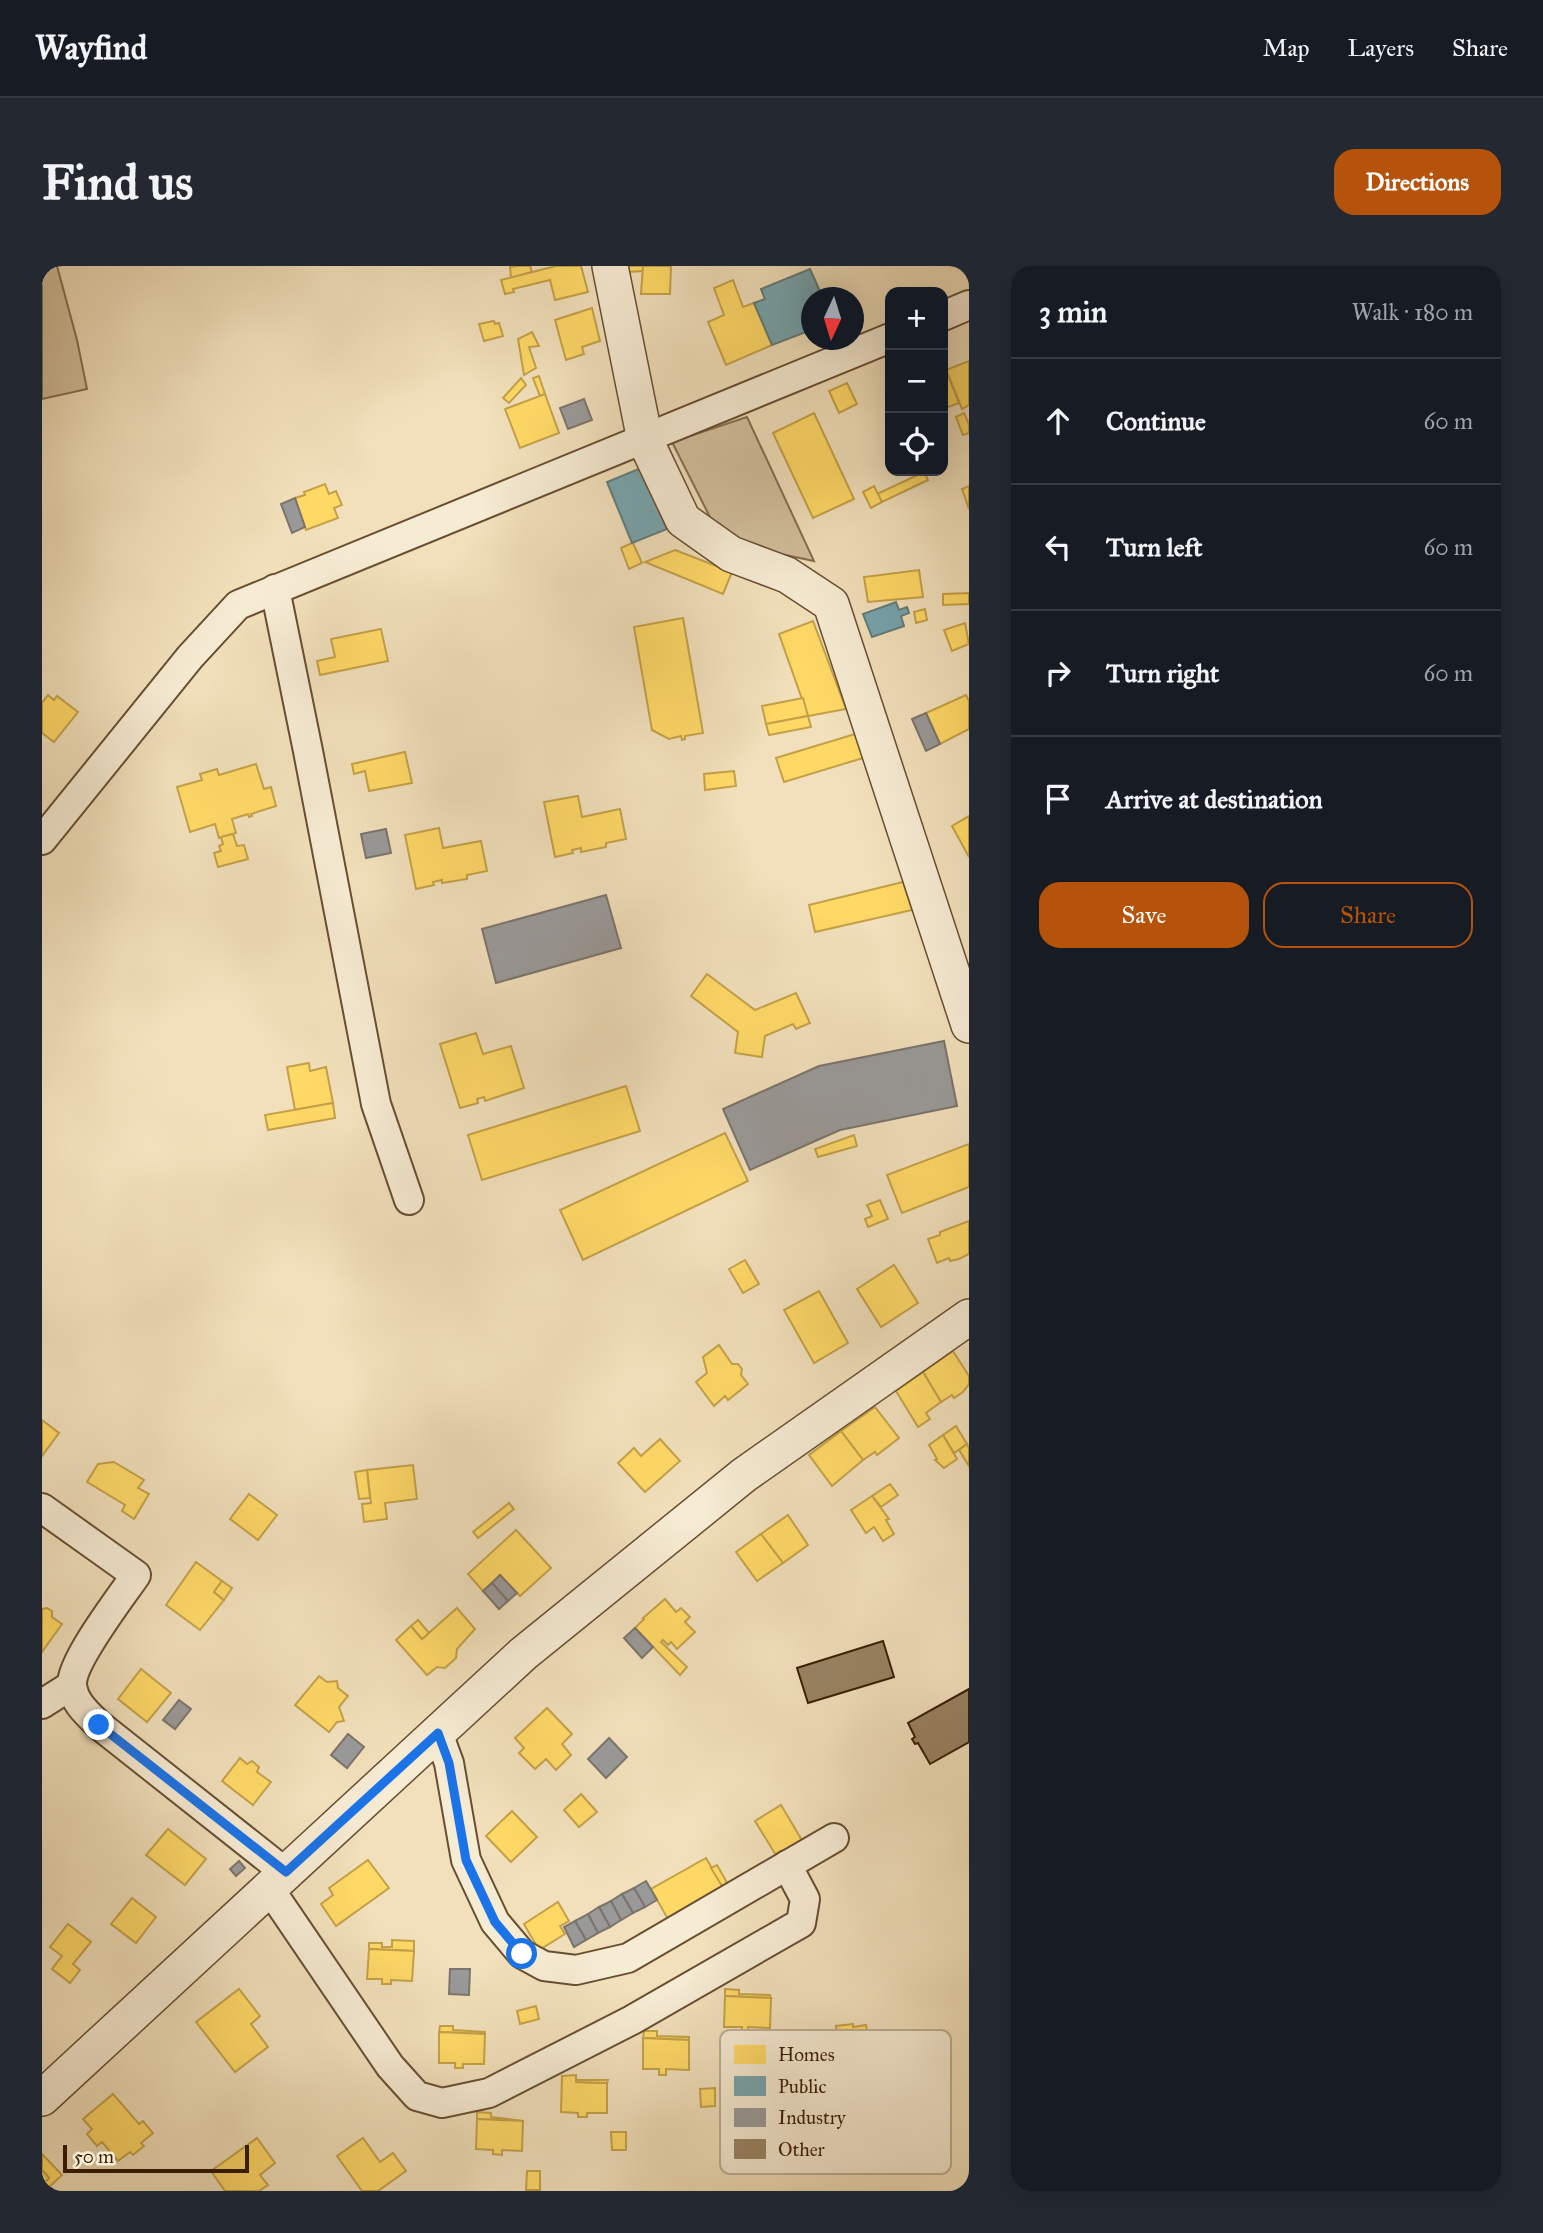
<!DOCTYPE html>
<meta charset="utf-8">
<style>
:root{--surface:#171b24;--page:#242831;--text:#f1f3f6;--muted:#9ea1a6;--line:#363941;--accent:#b45309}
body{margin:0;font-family:"IM FELL Great Primer",serif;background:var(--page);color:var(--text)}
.controls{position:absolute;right:21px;top:21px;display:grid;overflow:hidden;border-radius:14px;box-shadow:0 7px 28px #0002}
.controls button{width:63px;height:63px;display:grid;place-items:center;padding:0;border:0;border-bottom:2px solid var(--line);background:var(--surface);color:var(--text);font:35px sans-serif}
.compass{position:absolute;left:759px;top:21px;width:63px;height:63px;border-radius:50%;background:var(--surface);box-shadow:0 7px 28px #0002;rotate:184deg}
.scale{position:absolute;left:21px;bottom:18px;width:186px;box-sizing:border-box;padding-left:7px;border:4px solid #3a1e03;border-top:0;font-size:19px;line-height:24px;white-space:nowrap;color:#3a1e03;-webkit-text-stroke:5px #f6ebd3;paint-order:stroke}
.stop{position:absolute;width:21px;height:21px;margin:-16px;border:5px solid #1a73e8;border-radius:50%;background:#fff}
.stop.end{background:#1a73e8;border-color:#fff;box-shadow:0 2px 7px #0008}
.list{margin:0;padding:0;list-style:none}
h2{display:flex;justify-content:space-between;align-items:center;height:91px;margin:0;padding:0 28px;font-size:30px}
h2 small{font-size:23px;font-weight:400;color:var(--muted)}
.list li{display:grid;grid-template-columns:46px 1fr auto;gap:21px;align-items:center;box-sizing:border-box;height:126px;padding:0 28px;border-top:2px solid var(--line)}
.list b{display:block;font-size:26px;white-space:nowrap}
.list em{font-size:23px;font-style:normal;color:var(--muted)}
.actions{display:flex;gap:14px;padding:21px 28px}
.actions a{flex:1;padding:16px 0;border:2px solid var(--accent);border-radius:21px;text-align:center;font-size:24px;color:var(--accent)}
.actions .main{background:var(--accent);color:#fff}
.icon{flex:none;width:38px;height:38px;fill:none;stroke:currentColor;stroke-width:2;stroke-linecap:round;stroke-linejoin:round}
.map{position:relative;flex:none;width:927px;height:1925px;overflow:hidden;border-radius:21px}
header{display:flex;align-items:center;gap:42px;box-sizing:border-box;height:98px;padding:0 35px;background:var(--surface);border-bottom:2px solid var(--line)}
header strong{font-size:33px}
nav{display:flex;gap:38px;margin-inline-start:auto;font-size:24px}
.intro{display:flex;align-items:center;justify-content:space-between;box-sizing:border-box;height:168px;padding:0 42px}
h1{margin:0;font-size:49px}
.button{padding:18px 32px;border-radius:21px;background:var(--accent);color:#fff;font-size:24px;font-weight:700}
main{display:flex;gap:42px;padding:0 42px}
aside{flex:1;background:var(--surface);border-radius:21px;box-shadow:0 7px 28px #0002}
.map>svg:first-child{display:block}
</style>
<header>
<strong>Wayfind</strong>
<nav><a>Map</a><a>Layers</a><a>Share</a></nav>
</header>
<div class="intro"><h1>Find us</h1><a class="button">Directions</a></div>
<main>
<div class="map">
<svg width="927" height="1925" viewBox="0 0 927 1925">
<rect width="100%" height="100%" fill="#f1e0bb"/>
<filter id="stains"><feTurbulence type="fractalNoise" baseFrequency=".00286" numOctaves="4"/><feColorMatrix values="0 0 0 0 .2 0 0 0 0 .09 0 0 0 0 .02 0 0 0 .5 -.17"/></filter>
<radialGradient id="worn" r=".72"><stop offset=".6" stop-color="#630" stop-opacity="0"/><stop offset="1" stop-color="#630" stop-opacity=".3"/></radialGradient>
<g fill="#d2bf9c" stroke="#866e50" stroke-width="2">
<polygon points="15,0 35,74 45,123 0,133 0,2"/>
<polygon points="705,151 772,295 715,283 673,261 630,176"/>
</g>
<g fill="#ffd966" stroke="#c4a148" stroke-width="2">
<polygon points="475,0 488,0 490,6 469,12 468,1"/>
<polygon points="514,0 539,0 546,26 513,34 508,14 471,23 472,26 463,28 459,14"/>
<polygon points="585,0 601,0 601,5 586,6"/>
<polygon points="601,0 629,0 628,28 599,28"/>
<polygon points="691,14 701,41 712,37 730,79 684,99 666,56 682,49 672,22"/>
<polygon points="550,42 558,75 540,81 542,88 524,94 513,54"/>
<polygon points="452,55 453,58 457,57 461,70 442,75 437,58"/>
<polygon points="490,66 497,80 487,81 494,102 482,109 476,73"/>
<polygon points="927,95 927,139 920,143 904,104"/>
<polygon points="904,104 917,137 901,143 901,106"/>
<polygon points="497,110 503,128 498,130 491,112"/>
<polygon points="479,112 484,119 467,137 461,132"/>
<polygon points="805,117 815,138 797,147 787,125"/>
<polygon points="503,128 517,167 478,182 463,143"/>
<polygon points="772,147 812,233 771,252 731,167"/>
<polygon points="922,147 927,158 927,167 921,169 914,151"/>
<polygon points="882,206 886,214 840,236 835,228"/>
<polygon points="283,218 287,228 294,225 300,239 292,242 296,252 264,264 253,232 263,229 262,226"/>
<polygon points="832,220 840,236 829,242 821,226"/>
<polygon points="927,220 927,243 920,223"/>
<polygon points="590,277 591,277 600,297 587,303 579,282"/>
<polygon points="633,284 690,306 681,328 603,296"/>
<polygon points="877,304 881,331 826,336 822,311"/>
<polygon points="927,327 927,338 901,339 901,328"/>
<polygon points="883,343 885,354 874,357 872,346"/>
<polygon points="641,352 661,467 643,470 643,473 640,474 639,470 627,473 610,464 592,361"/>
<polygon points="771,355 804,443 766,450 737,368"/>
<polygon points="923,357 927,378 910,385 902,364"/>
<polygon points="339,363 346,395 278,409 275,395 293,391 289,373"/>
<polygon points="6,429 12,434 15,430 36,446 12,476 0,467 0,437"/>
<polygon points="924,429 927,435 927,463 898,478 884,447"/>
<polygon points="761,432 766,450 724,458 720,440"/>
<polygon points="766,450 769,461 727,469 724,458"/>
<polygon points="813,468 821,492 742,516 734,492"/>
<polygon points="363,486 370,517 327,525 323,505 312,508 310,498"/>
<polygon points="214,498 222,523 229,521 234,540 209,548 210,550 207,551 206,548 190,553 194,567 177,572 173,558 148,566 135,521 160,514 158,508 175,503 177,509"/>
<polygon points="692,505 694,520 663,524 662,508"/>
<polygon points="536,530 540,551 578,543 584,573 564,577 564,581 539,586 539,582 530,584 531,587 513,591 502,536"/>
<polygon points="927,550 927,591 910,560"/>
<polygon points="397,562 401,582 439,575 445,605 425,609 425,613 400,617 400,614 391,616 392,619 374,623 363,569"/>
<polygon points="191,568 195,580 202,579 206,593 176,601 172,587 179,585 177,580 181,578 179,571"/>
<polygon points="861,616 870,644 773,666 767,639"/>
<polygon points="665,708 713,744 754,727 768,757 754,763 751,758 723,770 720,791 693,787 696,766 649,730"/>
<polygon points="434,767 441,788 469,780 482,822 443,835 442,831 435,833 436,837 418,842 398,778"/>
<polygon points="267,797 268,805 284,801 291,837 253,844 245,801"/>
<polygon points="584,820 598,865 440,914 426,869"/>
<polygon points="291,837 293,852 226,864 223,849"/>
<polygon points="683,867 706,915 541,994 518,944"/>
<polygon points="812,869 815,880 776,891 773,883"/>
<polygon points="927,878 927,921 860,947 845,909"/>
<polygon points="838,934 846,953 826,961 823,953 830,950 825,939"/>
<polygon points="927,955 927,988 917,993 908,995 907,992 895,997 886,973 898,969 898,966"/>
<polygon points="703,994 717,1018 701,1027 687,1003"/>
<polygon points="852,999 876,1037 839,1061 815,1023"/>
<polygon points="777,1025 806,1077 772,1097 742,1044"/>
<polygon points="677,1079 690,1098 696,1098 700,1103 699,1109 706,1118 686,1134 683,1130 672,1140 654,1116 665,1107 661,1091"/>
<polygon points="911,1085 927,1110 927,1118 921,1126 912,1132 910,1129 899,1136 881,1106"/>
<polygon points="881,1106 899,1136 884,1147 888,1153 876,1161 854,1125"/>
<polygon points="833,1141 857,1172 835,1189 833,1186 821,1194 799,1165"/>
<polygon points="0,1154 17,1167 0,1190"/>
<polygon points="914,1160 925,1178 912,1187 901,1169"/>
<polygon points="799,1165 821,1194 790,1220 767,1189"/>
<polygon points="901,1169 915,1193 902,1202 893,1194 895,1193 887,1179"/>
<polygon points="618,1173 638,1195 603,1226 576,1197 592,1182 599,1190"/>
<polygon points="925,1178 927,1182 927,1200 917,1184"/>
<polygon points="72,1196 102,1214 96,1222 107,1228 92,1253 80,1245 83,1239 45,1216 56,1198"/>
<polygon points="371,1199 375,1233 343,1237 345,1253 322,1256 320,1238 329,1237 325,1204"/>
<polygon points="325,1204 328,1232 317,1233 313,1206"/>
<polygon points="848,1218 856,1229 839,1241 830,1230"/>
<polygon points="207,1228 235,1249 216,1274 188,1253"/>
<polygon points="830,1230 847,1253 844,1254 852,1268 841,1275 832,1261 824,1267 809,1244"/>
<polygon points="467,1237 472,1243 436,1272 431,1266"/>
<polygon points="746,1249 766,1279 741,1297 719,1268"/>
<polygon points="474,1264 509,1302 478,1330 458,1309 441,1325 426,1308"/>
<polygon points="719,1268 741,1297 715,1315 694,1286"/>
<polygon points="154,1296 180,1315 172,1326 182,1334 158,1364 124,1339"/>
<polygon points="180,1315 190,1322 182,1334 172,1326"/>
<polygon points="623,1333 634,1346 639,1342 648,1351 643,1356 653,1366 635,1383 629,1376 626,1379 621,1374 619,1376 645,1401 638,1409 593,1362 602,1353 601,1352"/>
<polygon points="5,1342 10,1345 10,1351 20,1358 0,1386 0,1343"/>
<polygon points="415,1342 433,1363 415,1383 414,1392 403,1402 395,1401 385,1409 354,1374 369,1360 380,1373"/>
<polygon points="376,1354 387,1367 380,1373 369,1360"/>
<polygon points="99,1403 129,1427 105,1456 76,1433"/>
<polygon points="277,1410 285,1416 295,1415 296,1422 306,1430 297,1441 302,1455 295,1456 287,1466 253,1439"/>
<polygon points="505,1442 530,1468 520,1478 529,1489 514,1504 504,1493 493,1503 477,1487 482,1482 473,1472"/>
<polygon points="198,1492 205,1498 210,1495 217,1501 215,1506 229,1516 211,1539 180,1515"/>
<polygon points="539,1528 555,1546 537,1561 522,1544"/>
<polygon points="739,1539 761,1576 735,1591 713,1555"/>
<polygon points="470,1545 495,1571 469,1596 444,1570"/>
<polygon points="126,1563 164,1593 143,1619 104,1589"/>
<polygon points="664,1592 682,1623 627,1655 609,1623"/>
<polygon points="326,1594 347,1622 294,1660 279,1638 291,1629 287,1622"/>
<polygon points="675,1599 688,1622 683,1625 669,1602"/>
<polygon points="90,1632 114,1651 94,1677 69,1658"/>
<polygon points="516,1636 527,1655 518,1660 523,1668 497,1684 482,1658"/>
<polygon points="26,1658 49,1676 31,1698 38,1704 28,1717 10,1703 20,1690 8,1681"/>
<polygon points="350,1674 372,1675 372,1685 327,1683 327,1677 340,1677 340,1681 350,1681"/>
<polygon points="327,1683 372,1685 370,1715 349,1714 349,1718 340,1718 340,1713 325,1713"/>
<polygon points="197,1723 218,1750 209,1758 226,1781 193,1806 154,1756"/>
<polygon points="683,1723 697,1724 697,1728 728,1729 729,1732 683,1730"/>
<polygon points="683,1730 729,1732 728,1762 706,1761 706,1768 700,1768 700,1761 682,1761"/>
<polygon points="494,1740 497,1753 478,1758 475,1745"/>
<polygon points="811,1758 811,1761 824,1759 828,1789 789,1795 786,1769 795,1768 794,1760"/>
<polygon points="398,1760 411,1760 411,1764 443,1766 443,1768 397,1766"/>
<polygon points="602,1765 615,1765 615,1770 647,1771 647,1774 601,1772"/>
<polygon points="397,1766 443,1768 442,1798 421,1798 421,1802 413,1802 413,1797 397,1797"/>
<polygon points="601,1772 647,1774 647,1804 624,1803 624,1809 617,1809 617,1803 601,1803"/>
<polygon points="534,1809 534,1816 565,1817 565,1847 545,1847 545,1851 536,1851 536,1847 519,1846 520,1810"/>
<polygon points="534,1814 566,1814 565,1817 534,1816"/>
<polygon points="673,1822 673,1840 659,1841 658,1823"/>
<polygon points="71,1828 97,1858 101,1855 111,1867 99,1877 102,1880 91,1889 88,1886 76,1895 60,1876 55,1880 45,1868 50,1863 41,1853"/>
<polygon points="435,1846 449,1847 449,1851 481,1855 435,1853"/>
<polygon points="435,1853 481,1855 480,1885 460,1884 460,1889 451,1888 451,1884 434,1883"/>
<polygon points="569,1866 584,1866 584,1884 570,1884"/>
<polygon points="215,1872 233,1897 218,1909 226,1919 217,1925 183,1925 169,1905"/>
<polygon points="321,1872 338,1896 351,1887 364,1905 336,1925 320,1925 295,1890"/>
<polygon points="0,1888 20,1909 3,1925 0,1925 0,1919 7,1912 0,1904"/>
<polygon points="0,1904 7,1912 0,1919"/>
<polygon points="485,1905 498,1905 498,1924 484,1924"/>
</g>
<g fill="#76a5af" stroke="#647c7b" stroke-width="2">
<polygon points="768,3 781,32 769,32 769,64 730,79 712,37 723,33 719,23"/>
<polygon points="599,202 625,263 590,277 565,216"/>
<polygon points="854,336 857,344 865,341 867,347 859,350 862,360 830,371 821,348"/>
</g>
<g fill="#999" stroke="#7c746c" stroke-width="2">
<polygon points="542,133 550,154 526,163 518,142"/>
<polygon points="253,232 263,261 250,267 239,238"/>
<polygon points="884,447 898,478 884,485 870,453"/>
<polygon points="344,563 349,587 324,592 319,568"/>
<polygon points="564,629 579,682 454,717 440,663"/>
<polygon points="902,775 915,840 798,864 708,904 681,843 777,800"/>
<polygon points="458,1309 475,1327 466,1335 450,1317"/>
<polygon points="450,1317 466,1335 457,1343 441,1325"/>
<polygon points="593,1362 611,1381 600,1392 582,1372"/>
<polygon points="137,1434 149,1443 133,1463 121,1454"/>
<polygon points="306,1468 322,1481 305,1502 289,1489"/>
<polygon points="567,1472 585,1491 564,1512 546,1493"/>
<polygon points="197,1595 203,1602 194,1610 188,1603"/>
<polygon points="604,1615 615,1634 603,1641 592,1622"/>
<polygon points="592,1622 603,1641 591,1647 580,1628"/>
<polygon points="580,1628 591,1647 579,1654 569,1635"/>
<polygon points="569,1635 579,1654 568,1661 557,1641"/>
<polygon points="557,1641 568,1661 556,1667 546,1648"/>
<polygon points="546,1648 556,1667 544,1674 533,1655"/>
<polygon points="533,1655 544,1674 532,1681 522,1661"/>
<polygon points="408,1703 428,1703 427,1729 407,1728"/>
</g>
<g fill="#998363" stroke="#3a1e03" stroke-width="2">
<polygon points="841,1375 852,1411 766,1437 755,1402"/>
<polygon points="927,1423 927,1476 888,1498 876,1477 873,1478 870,1473 873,1471 866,1457"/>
</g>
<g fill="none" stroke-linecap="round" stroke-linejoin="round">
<g stroke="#684e31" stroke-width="32">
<g id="minor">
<polyline points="901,50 927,39"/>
<polyline points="233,323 266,485 334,838 367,934"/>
<polyline points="0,574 148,391 196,339 848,72"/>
<path d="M0,1242L94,1309C79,1331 30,1394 30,1418C31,1436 46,1448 57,1459L244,1607"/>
<polyline points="0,1438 30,1419"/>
<polyline points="396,1467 407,1497 424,1594 453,1656 480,1688 502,1700 534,1704 586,1692 792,1572"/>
<polyline points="227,1622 348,1800 375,1830 400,1837 447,1827 590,1754 759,1657 763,1633 745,1599"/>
</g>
</g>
<g stroke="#684e31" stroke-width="38">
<g id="tertiary">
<polyline points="568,0 603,174 641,254 689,288 745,309 789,338 927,759"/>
<polyline points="0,1832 481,1388 702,1209 927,1051"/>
</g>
</g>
<use href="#minor" stroke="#f6ebd3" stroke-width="28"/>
<use href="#tertiary" stroke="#f6ebd3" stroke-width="35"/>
</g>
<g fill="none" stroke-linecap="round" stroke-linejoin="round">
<polyline stroke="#1a73e8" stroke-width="9" points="57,1459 244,1606 396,1467 407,1497 424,1594 453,1656 480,1688"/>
</g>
<rect x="678" y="1764" width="231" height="144" rx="10" fill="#f6ebd3" stroke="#beae95" stroke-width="2"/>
<rect x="692" y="1779" width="32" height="19" fill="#ffd966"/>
<rect x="692" y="1810" width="32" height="20" fill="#76a5af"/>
<rect x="692" y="1842" width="32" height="19" fill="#999"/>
<rect x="692" y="1873" width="32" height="20" fill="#998363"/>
<g font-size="19" fill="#3a1e03">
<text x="736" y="1795">Homes</text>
<text x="736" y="1827">Public</text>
<text x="736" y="1858">Industry</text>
<text x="736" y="1890">Other</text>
</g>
<rect width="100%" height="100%" filter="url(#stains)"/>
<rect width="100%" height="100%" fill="url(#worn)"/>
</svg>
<div class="controls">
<button>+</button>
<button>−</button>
<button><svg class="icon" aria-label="locate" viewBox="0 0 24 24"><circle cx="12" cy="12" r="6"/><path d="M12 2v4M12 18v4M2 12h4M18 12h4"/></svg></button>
</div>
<svg class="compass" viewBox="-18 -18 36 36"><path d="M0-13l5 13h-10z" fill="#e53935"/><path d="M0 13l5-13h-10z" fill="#9ea1a6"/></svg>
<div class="scale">50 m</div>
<div class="stop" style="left:480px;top:1688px"></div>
<div class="stop end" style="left:57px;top:1459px"></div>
</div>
<aside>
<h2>3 min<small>Walk · 180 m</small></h2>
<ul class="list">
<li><svg class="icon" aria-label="ahead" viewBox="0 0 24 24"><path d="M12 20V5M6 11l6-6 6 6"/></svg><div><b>Continue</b></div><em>60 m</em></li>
<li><svg class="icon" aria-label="left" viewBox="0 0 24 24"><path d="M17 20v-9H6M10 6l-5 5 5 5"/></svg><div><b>Turn left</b></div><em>60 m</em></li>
<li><svg class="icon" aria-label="right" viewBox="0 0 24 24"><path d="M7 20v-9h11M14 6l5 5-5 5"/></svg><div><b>Turn right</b></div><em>60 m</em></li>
<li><svg class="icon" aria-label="arrive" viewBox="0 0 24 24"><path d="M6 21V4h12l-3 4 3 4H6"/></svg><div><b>Arrive at destination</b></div></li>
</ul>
<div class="actions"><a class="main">Save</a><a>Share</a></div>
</aside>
</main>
